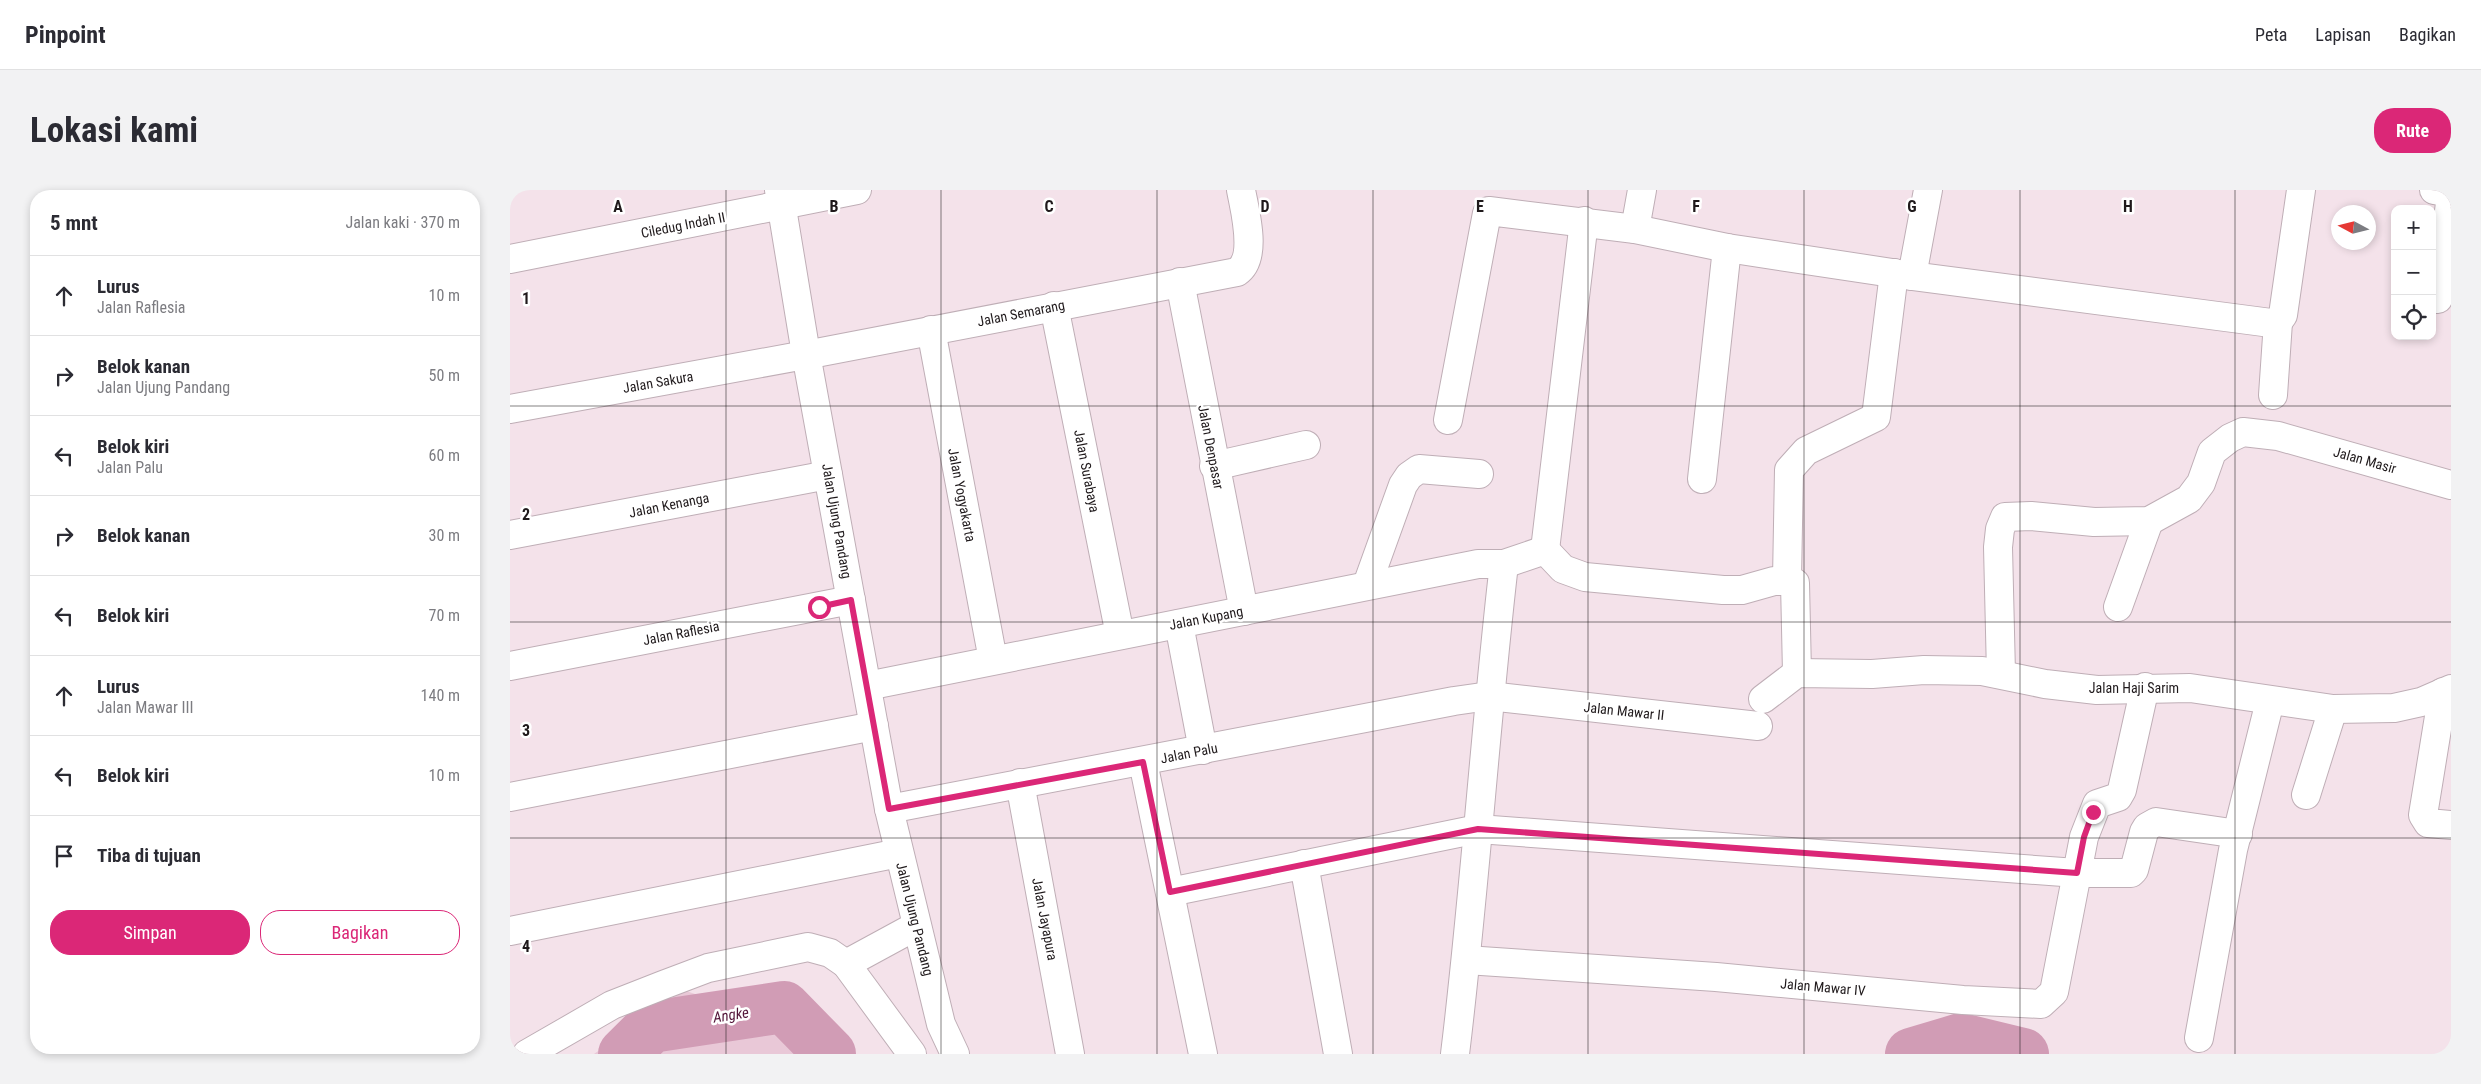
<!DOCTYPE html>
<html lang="id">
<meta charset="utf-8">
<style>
:root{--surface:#fff;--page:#f2f2f3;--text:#2b2b33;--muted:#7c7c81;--line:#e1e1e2;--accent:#db2777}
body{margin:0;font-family:"Roboto Condensed",sans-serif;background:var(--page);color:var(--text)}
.controls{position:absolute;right:15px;top:15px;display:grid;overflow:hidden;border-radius:10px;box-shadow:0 2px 8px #0003}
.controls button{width:45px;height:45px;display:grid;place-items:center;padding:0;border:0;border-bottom:1px solid var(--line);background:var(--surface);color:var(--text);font:25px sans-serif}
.compass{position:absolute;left:1821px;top:15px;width:45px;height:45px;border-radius:50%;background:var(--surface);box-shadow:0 2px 8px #0003;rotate:277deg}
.stop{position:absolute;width:15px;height:15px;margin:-11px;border:4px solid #db2777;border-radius:50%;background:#fff}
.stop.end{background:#db2777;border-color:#fff;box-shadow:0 1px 5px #0008}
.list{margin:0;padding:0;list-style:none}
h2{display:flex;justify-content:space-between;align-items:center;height:65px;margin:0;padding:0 20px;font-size:21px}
h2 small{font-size:16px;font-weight:400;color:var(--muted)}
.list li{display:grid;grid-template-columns:32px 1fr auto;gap:15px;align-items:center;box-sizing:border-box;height:80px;padding:0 20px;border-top:1px solid var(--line)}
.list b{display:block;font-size:19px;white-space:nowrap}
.list p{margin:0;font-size:16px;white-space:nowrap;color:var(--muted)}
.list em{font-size:16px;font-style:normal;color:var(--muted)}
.actions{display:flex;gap:10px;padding:15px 20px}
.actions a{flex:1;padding:11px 0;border:1px solid var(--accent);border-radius:20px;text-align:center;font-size:18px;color:var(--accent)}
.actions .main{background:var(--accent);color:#fff}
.icon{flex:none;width:28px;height:28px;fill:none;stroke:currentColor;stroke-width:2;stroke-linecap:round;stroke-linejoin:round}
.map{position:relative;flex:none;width:1941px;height:864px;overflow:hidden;border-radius:20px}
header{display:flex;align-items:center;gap:30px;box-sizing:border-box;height:70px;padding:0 25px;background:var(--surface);border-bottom:1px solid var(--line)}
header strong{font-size:24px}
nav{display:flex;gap:28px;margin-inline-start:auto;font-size:18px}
.intro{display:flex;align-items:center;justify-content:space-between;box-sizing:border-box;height:120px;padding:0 30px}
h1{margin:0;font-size:35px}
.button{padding:12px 22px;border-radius:20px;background:var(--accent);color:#fff;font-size:18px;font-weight:700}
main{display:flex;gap:30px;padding:0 30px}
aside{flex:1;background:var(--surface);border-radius:20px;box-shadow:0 2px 8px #0003}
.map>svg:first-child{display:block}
</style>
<header>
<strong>Pinpoint</strong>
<nav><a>Peta</a><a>Lapisan</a><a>Bagikan</a></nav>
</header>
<div class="intro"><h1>Lokasi kami</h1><a class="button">Rute</a></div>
<main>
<aside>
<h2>5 mnt<small>Jalan kaki · 370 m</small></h2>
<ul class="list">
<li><svg class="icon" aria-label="ahead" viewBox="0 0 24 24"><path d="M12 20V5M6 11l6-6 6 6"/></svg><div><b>Lurus</b><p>Jalan Raflesia</p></div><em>10 m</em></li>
<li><svg class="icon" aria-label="right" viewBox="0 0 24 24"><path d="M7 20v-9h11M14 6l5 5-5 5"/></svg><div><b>Belok kanan</b><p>Jalan Ujung Pandang</p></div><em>50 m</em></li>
<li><svg class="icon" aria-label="left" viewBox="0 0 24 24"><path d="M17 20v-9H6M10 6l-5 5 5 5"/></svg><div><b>Belok kiri</b><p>Jalan Palu</p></div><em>60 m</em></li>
<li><svg class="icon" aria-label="right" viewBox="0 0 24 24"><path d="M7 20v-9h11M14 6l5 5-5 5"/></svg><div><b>Belok kanan</b></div><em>30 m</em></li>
<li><svg class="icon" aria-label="left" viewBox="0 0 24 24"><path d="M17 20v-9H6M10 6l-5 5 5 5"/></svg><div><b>Belok kiri</b></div><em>70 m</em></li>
<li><svg class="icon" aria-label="ahead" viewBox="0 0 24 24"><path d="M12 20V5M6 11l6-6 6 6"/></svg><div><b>Lurus</b><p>Jalan Mawar III</p></div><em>140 m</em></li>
<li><svg class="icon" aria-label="left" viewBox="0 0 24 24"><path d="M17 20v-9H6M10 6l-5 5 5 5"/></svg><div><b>Belok kiri</b></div><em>10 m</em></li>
<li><svg class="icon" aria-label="arrive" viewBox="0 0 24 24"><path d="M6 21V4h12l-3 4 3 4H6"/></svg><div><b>Tiba di tujuan</b></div></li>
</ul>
<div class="actions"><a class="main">Simpan</a><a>Bagikan</a></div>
</aside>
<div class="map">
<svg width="1941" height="864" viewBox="0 0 1941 864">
<rect width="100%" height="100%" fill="#f4e2ea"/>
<polygon fill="#e9c8d7" points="173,800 273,833 299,864 84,864"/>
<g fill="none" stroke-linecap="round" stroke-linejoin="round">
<g stroke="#d19cb5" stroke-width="52">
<polyline points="114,864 141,837 274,817 320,864"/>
<polyline points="1401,864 1451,849 1513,864"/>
</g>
<g stroke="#bfaeb6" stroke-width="30">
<g id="street">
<polyline points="269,0 296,164 379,619 431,834 445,864"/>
<polyline points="1125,39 1132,0"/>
<polyline points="1402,86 1418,0"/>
<polyline points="670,92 734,421"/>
<polyline points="1928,109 1941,5"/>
<polyline points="544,116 610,445"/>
<polyline points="421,140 483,470"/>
<polyline points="1763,205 1768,132"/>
<path d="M0,219L306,163L727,82C748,68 735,22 731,0"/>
<polyline points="938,230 977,23 979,21 1125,39 1217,58 1402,86 1761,133 1768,132 1773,125 1791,0"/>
<polyline points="704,276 796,255"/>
<polyline points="1192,289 1217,58"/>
<polyline points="0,345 318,285"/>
<polyline points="1035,360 1053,379 1075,387 1213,400 1232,400 1264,391 1282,391 1285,393 1287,483"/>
<polyline points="1035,360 1074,31"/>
<polyline points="1277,389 1279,280 1296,261 1366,227 1384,83"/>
<polyline points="857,395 893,295 899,286 909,279 969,284"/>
<polyline points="1608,417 1639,331"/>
<polyline points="669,434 693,560"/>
<polyline points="0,476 341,410"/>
<polyline points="1491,484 1488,357 1490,339 1495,327 1521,326 1584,332 1639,331 1679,309 1691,293 1702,262 1720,248 1733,242 1768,246 1941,295"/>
<polyline points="357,496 968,374 994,374 1035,360"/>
<polyline points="1933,502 1913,625 1918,633 1941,635"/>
<polyline points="1253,509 1287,483 1362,484 1414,480 1472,481 1535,494 1587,500 1680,498 1823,519 1884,518 1911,512 1941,499"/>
<polyline points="633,572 693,864"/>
<polyline points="510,593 560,864"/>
<polyline points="1796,605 1823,519"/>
<polyline points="0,607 364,536"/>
<polyline points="379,619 944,511 979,506 1248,536"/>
<polyline points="794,674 828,864"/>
<polyline points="660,702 968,639 1567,683 1621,683 1624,680 1634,642 1637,637 1646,632 1728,644"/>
<polyline points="0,741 389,663"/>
<polyline points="956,770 1206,787 1453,810 1531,814 1544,802 1574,647 1587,614 1608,607 1612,600 1635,497"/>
<polyline points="336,774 406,736"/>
<polyline points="1689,848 1723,660 1760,511"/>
<polyline points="17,864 102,815 153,795 198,778 298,757 320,763 336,774 402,864"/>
<path d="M945,864C965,701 975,537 994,374"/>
</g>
</g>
<g stroke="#bfaeb6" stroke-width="30">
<g id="secondary">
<polyline points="1924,0 1941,3"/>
<polyline points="0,69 347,0"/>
</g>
</g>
<use href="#street" stroke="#fff" stroke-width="28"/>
<use href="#secondary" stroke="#fff" stroke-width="28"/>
</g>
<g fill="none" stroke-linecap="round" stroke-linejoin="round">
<polyline stroke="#db2777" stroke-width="6" points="309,417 341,410 379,619 633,572 660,702 968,639 1567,683 1574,647 1583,622"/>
</g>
<path fill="none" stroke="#1f191b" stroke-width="1" stroke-opacity="0.55" d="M216,0V864M431,0V864M647,0V864M863,0V864M1078,0V864M1294,0V864M1510,0V864M1725,0V864M0,216H1941M0,432H1941M0,648H1941"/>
<g text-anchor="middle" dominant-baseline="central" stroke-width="5" stroke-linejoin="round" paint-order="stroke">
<g font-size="14" fill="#1f191b" stroke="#fff">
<text transform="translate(173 35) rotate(-11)">Ciledug Indah II</text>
<text transform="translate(511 123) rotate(-11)">Jalan Semarang</text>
<text transform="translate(148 192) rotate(-10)">Jalan Sakura</text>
<text transform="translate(701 257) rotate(79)">Jalan Denpasar</text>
<text transform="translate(1855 270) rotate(16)">Jalan Masir</text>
<text transform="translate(577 281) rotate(79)">Jalan Surabaya</text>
<text transform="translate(452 305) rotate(79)">Jalan Yogyakarta</text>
<text transform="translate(159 315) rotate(-11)">Jalan Kenanga</text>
<text transform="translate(327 331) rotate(80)">Jalan Ujung Pandang</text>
<text transform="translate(696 428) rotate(-11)">Jalan Kupang</text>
<text transform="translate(171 443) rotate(-11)">Jalan Raflesia</text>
<text x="1624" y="498">Jalan Haji Sarim</text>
<text transform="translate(1114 521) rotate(6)">Jalan Mawar II</text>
<text transform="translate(679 563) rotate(-11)">Jalan Palu</text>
<text transform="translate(405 729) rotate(76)">Jalan Ujung Pandang</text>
<text transform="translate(535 729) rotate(79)">Jalan Jayapura</text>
<text transform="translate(1313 797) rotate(5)">Jalan Mawar IV</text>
</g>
<g font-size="15" font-style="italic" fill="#521438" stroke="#fff">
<text transform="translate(221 825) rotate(-9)">Angke</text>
</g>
</g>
<g font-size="16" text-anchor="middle" font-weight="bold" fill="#1f191b" stroke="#fff" stroke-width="5" stroke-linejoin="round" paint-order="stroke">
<text x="108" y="22">A</text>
<text x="324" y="22">B</text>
<text x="539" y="22">C</text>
<text x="755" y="22">D</text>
<text x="970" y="22">E</text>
<text x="1186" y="22">F</text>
<text x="1402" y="22">G</text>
<text x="1618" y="22">H</text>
<text x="16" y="114">1</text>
<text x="16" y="330">2</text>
<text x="16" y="546">3</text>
<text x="16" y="762">4</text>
</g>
</svg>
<div class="controls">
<button>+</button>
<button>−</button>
<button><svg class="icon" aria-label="locate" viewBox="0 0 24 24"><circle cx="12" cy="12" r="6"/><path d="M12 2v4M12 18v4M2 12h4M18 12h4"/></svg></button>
</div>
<svg class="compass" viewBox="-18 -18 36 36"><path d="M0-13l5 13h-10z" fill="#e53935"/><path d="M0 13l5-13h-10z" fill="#7c7c81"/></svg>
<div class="stop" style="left:309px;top:417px"></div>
<div class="stop end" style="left:1583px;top:622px"></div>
</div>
</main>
